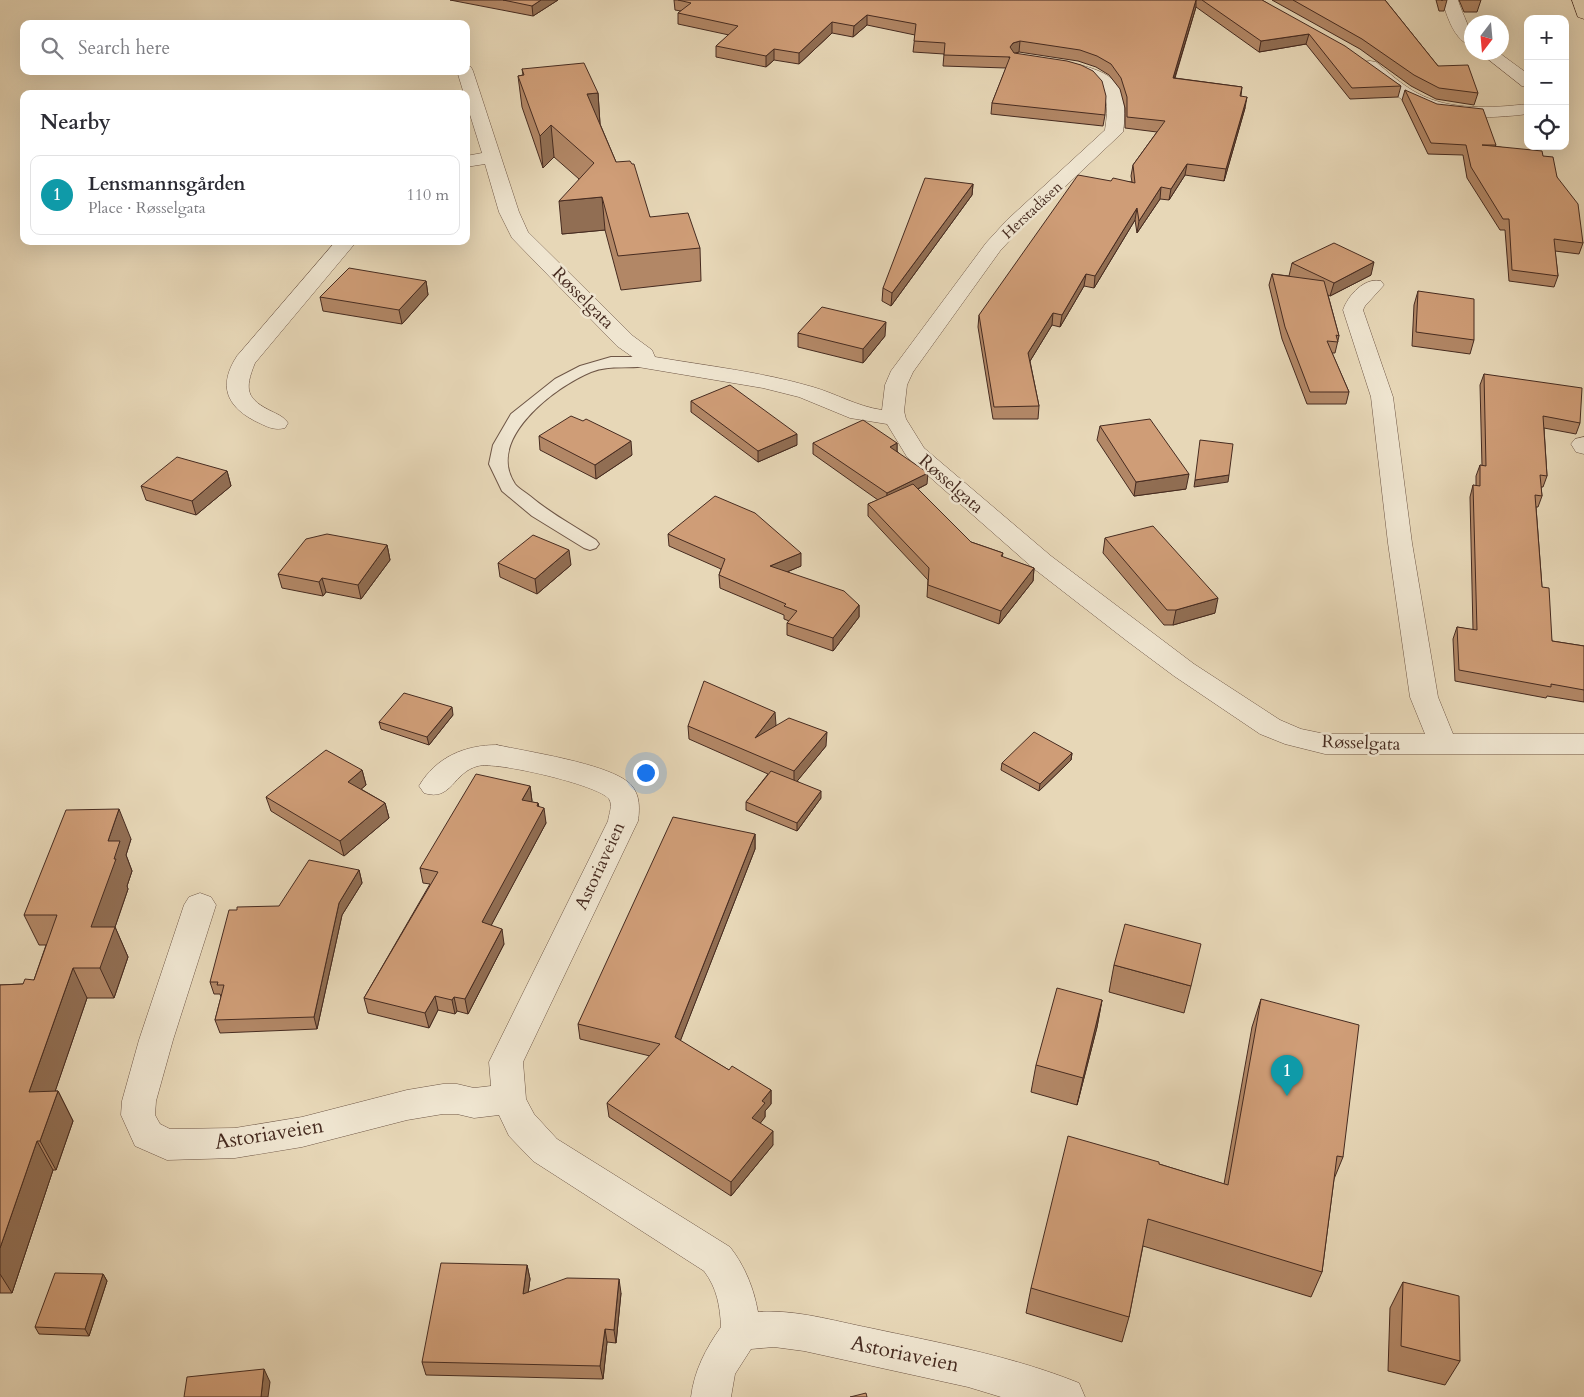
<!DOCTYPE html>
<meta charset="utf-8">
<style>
:root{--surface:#fff;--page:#f2f2f3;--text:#2b2b33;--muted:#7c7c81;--line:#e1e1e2;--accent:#ea580c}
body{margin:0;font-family:Cardo,serif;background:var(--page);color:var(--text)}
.controls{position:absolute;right:15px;top:15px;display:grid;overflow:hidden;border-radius:10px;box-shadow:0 5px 20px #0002}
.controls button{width:45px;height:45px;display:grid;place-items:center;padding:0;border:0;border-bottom:1px solid var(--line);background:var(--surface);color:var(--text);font:25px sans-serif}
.compass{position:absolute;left:1464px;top:15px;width:45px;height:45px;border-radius:50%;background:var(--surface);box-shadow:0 5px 20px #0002;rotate:196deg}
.you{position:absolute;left:645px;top:772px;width:18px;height:18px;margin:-12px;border:4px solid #fff;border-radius:50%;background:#1a73e8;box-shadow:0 0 0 8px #1a73e833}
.badge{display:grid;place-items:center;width:32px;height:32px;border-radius:50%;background:var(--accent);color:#fff;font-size:16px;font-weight:700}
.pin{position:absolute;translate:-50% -41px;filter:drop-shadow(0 1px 2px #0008)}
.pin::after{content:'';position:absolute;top:26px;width:18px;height:15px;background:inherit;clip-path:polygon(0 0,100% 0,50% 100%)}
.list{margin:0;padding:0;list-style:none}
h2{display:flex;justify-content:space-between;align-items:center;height:65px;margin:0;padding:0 20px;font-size:21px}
h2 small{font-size:16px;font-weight:400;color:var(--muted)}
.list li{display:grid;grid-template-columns:32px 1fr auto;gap:15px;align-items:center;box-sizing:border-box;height:80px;margin:0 10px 10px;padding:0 10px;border:1px solid var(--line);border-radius:10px}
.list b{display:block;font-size:19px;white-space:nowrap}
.list p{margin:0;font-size:16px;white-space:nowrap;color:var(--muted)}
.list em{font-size:16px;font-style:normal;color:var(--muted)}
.icon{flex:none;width:28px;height:28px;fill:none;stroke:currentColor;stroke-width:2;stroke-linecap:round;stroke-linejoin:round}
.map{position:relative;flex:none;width:1584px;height:1397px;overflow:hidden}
.search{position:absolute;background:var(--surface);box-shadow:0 5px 20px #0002;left:20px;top:20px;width:450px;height:55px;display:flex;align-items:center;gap:12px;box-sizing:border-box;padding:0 18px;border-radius:10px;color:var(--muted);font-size:19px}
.panel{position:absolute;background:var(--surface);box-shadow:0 5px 20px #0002;left:20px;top:90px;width:450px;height:155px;border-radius:10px}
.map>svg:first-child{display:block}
</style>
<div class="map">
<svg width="1584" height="1397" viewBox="0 0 1584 1397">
<rect width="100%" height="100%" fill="#e7d7b7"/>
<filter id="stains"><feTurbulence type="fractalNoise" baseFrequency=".004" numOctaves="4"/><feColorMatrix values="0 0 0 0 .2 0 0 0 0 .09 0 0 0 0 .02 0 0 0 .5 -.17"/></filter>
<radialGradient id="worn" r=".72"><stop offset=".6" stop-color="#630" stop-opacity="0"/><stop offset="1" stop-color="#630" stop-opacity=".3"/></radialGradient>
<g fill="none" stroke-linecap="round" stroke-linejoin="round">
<g stroke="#6e5646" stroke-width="2">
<path id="service" d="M611,357H646L652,359L654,362L652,365C632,370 611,364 591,372C555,387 485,439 515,484C518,488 525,492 530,496C550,513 574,526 596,540L599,544L596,548L590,550L584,548L532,516L502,491L489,464L493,445L511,414L555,379L580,366Z"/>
</g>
<g stroke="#6e5646" stroke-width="1">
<g id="minor">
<path d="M1442,0H1458C1463,17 1472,28 1472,46C1454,41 1447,16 1442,0Z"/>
<polygon points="1479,52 1498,52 1528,74 1528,87 1522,86"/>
<path d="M1061,61C1107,70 1131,77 1123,132L1021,228L1000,251L913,372L907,385L904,411L906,419L924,448L1051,556L1194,664L1280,720L1301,729L1325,734H1425L1410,697L1388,543L1371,397L1343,310C1348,295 1365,277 1381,281L1384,285L1365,306L1363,310L1393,397L1412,543L1438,697L1453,734H1584V754H1325L1285,744L1260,734L1174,676L1127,641L1033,568L907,457L887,424L850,418L799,397L763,388L638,367L634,358L617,346L512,238L499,212L485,164L466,167V156L482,153L466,102V94H464L457,71H466V66L471,67L473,71L519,212L528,232L633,336L652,350L655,357C708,366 762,372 813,387C837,394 856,406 882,410L885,385L891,371L986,243L1007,220L1105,130C1113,80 1095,80 1055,70L1053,66L1055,62Z"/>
<path d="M1370,61L1376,62C1389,73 1402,85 1417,93C1450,111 1492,108 1528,104V114C1488,119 1444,120 1407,102C1391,94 1378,80 1364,70L1362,66L1364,62Z"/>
<path d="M336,241H357L255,363C244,390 246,399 273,412C279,415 284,417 288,423L285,428C273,431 266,426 255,421C226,406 218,385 237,356Z"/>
<polygon points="1584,437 1584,454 1576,452 1571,444 1575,439"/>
<path d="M497,745C529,752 604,763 628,782C640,792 640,807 638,821L523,1062L526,1099L534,1114L557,1139L730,1247C745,1266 754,1289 758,1312C795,1309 834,1321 870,1328C940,1343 1012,1356 1079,1383L1085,1397H1001L968,1387L804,1351L774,1347L751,1349L735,1374L731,1397H691C694,1371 706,1348 721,1327C720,1306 717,1288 704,1271L533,1161L509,1136L499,1115L474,1118L457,1114H443L407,1120L302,1147L235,1158L167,1160L135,1146L121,1115L122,1101L139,1040L184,905L189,897L200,893L211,897L216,905L173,1040L156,1101L155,1115L160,1124L170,1129L235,1128L302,1117L407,1090L443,1084H457L474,1088L491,1086L489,1062L608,821C609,814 613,805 609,799C599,785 495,761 478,766C453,772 452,802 424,793L419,786C436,757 465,745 497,745Z"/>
</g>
</g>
<g stroke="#462b20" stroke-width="1">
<polygon id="primary" points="1572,0 1584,0 1584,19 1578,17"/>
</g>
<use href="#service" fill="#efe5d0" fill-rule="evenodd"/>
<use href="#minor" fill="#efe5d0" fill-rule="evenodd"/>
<use href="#primary" fill="#e7d7b7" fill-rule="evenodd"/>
</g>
<g fill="#b28766" stroke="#462b20">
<polygon points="450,0 558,0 533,16"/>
<polygon points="674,0 1262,0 1401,86 1398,97 1350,99 1306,44 1259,52 1196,7 1175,78 1242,87 1241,96 1245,108 1224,181 1185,175 1169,200 1160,199 1137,233 1135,220 1094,288 1084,286 1060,327 1052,325 1030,361 1039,406 1038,419 993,419 978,327 979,315 1111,181 1132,182 1131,176 1133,165 1157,132 1125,128 1125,108 1120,89 1109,75 1096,67 1078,61 1019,52 1016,53 1105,115 1103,126 991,114 992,103 1006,68 943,66 944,54 913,52 915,35 867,25 853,37 832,33 799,64 774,60 766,67 716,57 716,46 729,35 678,24 678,13 681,11 675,10"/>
<polygon points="1272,0 1385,0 1438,66 1478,93 1474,105 1436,99 1411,86 1360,49"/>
<polygon points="1436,0 1442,0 1442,1 1442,0 1447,0 1444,11 1439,11"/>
<polygon points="1459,0 1481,0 1477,12 1464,12"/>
<polygon points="522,69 598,93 600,124 616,162 650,217 700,248 701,281 621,290 605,230 562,234 579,179 554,157 543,168 522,107 518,76 523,75"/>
<polygon points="1405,90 1496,145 1495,146 1543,156 1557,177 1583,243 1579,254 1555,251 1558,276 1554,287 1509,281 1505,230 1500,230 1467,178 1463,155 1428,154 1402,100"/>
<polygon points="973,184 972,195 891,306 882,301 883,288"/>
<polygon points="1292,263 1371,275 1330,296 1328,295 1339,336 1335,353 1332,353 1349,392 1346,404 1307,404 1282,339 1269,285 1272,274 1289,276"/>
<polygon points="426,281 428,295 402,324 323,311 320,297"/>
<polygon points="1418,291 1474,340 1470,354 1412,346 1414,305"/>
<polygon points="798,333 885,336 863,363 798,347"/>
<polygon points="1484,374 1580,423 1576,434 1544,428 1547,476 1543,487 1541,487 1542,496 1538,507 1536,507 1542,587 1552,641 1584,646 1584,702 1547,696 1546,698 1455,681 1453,639 1457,627 1473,630 1470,497 1473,485 1476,486 1476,476 1480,465 1482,466 1480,385"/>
<polygon points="691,401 797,445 758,462 691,412"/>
<polygon points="1100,426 1186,489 1134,496 1097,440"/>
<polygon points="539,436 632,455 596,479 540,450"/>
<polygon points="813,443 897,443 897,451 927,484 918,489 971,542 1003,553 1002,557 1034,568 1033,581 999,624 927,597 928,580 868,516 868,504 878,500 813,454"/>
<polygon points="227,471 231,486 196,515 146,500 141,486"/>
<polygon points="668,534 801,566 787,572 859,605 859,617 833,651 787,635 787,623 789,621 784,619 784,615 720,588 719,575 721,569 669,546"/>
<polygon points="1105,538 1215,613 1173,625 1164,625 1103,553"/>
<polygon points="387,545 390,560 361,599 326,592 323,596 282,588 278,574"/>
<polygon points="498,563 571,565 537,594 500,577"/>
<polygon points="453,715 429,745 381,729 379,722"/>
<polygon points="776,725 774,727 826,746 797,781 821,798 797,831 746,810 746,802 768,774 689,739 688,726"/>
<polygon points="1072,753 1071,760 1039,791 1001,770 1002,763"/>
<polygon points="362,770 366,785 361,789 385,803 389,818 344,856 271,811 266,797"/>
<polygon points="530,786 532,801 531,802 538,803 539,807 546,823 491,925 504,944 468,1014 457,1011 455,1014 438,1010 429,1028 368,1013 364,998 430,884 423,883 420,868"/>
<polygon points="755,834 755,849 680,1041 729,1070 771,1090 771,1104 765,1111 765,1117 760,1123 773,1145 731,1196 609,1117 607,1103 650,1056 580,1039 578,1024"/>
<polygon points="131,839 126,855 132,871 127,886 128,889 115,927 128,957 114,998 87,998 55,1091 58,1091 73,1121 56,1170 53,1170 12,1293 0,1293 0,985 23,984 34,980 46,945 39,945 24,915"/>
<polygon points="359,870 362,883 342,915 317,1029 220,1033 215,1020 221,997 220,994 214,994 210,982 279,906"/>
<polygon points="1114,965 1191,986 1184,1013 1109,992"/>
<polygon points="1261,999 1343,1157 1334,1179 1322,1272 1311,1297 1143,1246 1129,1317 1122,1342 1026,1313 1031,1288 1159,1164 1224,1184 1252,1027"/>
<polygon points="1102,1000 1097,1027 1077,1105 1031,1092 1036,1065"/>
<polygon points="527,1265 530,1279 528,1293 621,1293 616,1343 607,1342 603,1379 426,1375 422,1362"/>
<polygon points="103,1274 107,1281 89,1336 39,1334 35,1327"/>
<polygon points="1403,1282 1460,1361 1445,1385 1388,1371 1390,1308"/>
</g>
<g fill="#916e53" stroke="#462b20">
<polygon points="541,0 558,0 533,16 532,6"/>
<polygon points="1196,0 1196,7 1171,89 1173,78"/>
<polygon points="867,15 867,25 853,37 854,26"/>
<polygon points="832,22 832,33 799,64 799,53"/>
<polygon points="1309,34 1306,44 1259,52 1261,41"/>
<polygon points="1020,41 1019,52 1012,54 1009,58 1010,47 1013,43"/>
<polygon points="774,49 774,60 766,67 766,56"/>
<polygon points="598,93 600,124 589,125 587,94"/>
<polygon points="1247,97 1245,108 1224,181 1226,169"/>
<polygon points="551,125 554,157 543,168 540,136"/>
<polygon points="1187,164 1185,175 1169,200 1171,189"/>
<polygon points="973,184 972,195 891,306 892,293"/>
<polygon points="1161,187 1160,199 1137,233 1139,221"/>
<polygon points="602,197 605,230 562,234 559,201"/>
<polygon points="1137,208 1135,220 1094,288 1095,276"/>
<polygon points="1374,262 1371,275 1330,296 1334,283"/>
<polygon points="1086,274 1084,286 1060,327 1062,315"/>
<polygon points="426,281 428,295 402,324 399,310"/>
<polygon points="1053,313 1052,325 1027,366 1028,353"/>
<polygon points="886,322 885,336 863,363 863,349"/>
<polygon points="797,434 797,445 758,462 758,451"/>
<polygon points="631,441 632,455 596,479 595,465"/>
<polygon points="897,443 897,455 890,447"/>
<polygon points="227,471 231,486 196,515 192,501"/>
<polygon points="928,473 927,484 886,505 887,493"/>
<polygon points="1189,474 1186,489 1134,496 1136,482"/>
<polygon points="1229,475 1228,482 1194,487 1195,480"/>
<polygon points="387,545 390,560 361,599 358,585"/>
<polygon points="569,550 571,565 537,594 535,579"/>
<polygon points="801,553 801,566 770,579 770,566"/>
<polygon points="1034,568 1033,581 999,624 1001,611"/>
<polygon points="322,578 326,592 323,596 319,582"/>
<polygon points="1218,598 1215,613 1173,625 1176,610"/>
<polygon points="859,605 859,617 833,651 833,638"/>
<polygon points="452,707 453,715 429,745 427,737"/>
<polygon points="775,712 776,725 755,752 755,738"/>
<polygon points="827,732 826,746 794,785 794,771"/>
<polygon points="1072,753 1071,760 1039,791 1040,784"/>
<polygon points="362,770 366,785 352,797 348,782"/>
<polygon points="530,786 532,801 524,815 522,800"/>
<polygon points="821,791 821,798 797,831 797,823"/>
<polygon points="385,803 389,818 344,856 340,841"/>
<polygon points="538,803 540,815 544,808 546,823 485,937 482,922"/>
<polygon points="119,809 131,839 126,855 132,871 127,886 128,889 115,927 128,957 114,998 100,968 91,927 108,841"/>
<polygon points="755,834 755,849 676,1052 675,1037"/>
<polygon points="359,870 362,883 342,915 317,1029 314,1017 339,903"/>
<polygon points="502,929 504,944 468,1014 465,999"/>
<polygon points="73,968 87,998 45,1121 29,1092"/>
<polygon points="435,996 438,1010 429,1028 425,1013"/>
<polygon points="454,997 457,1011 455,1014 452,1000"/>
<polygon points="1102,1000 1097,1027 1077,1105 1083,1078"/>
<polygon points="771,1090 771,1104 765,1111 765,1117 753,1133 752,1118 762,1101"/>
<polygon points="58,1091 73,1121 56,1170 40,1141"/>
<polygon points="773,1131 773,1145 731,1196 731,1182"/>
<polygon points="37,1141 53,1170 12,1293 0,1274 0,1248"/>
<polygon points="527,1265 530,1279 526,1308 523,1294"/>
<polygon points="103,1274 107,1281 89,1336 85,1329"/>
<polygon points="619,1279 621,1293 616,1343 614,1330"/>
<polygon points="605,1329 607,1342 603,1379 600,1366"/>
<polygon points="264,1369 270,1382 268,1397 261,1397"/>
</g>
<g fill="#cf9d77" stroke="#462b20">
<polygon points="503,0 541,0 532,6"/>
<polygon points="678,0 1196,0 1173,78 1242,87 1240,96 1247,97 1226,169 1187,164 1171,189 1161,187 1139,221 1137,208 1095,276 1086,274 1062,315 1053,313 1028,353 1039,406 994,407 979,315 1078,175 1111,181 1113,178 1135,183 1133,165 1165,121 1127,117 1127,97 1121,78 1111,64 1097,56 1080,50 1020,41 1013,43 1010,47 1014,53 1067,61 1081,65 1093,71 1102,81 1106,96 1105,115 992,103 1010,57 944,55 945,43 914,41 916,24 867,15 854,26 832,22 799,53 774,49 766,56 716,46 738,26 678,13 691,3"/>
<polygon points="1202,0 1262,0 1345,46 1401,86 1352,88 1309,34 1261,41"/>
<polygon points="1293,0 1385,0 1438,66 1468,65 1478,93 1439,88 1414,75 1362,39"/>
<polygon points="584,63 598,93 587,94 616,162 630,161 632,164 634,164 650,217 688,213 700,248 618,256 602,197 559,201 594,163 551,125 540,136 518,76 524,75 522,69"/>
<polygon points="1405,90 1437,104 1483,109 1496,145 1482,145 1542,151 1543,156 1553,157 1557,177 1578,204 1583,243 1554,239 1558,276 1512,270 1509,219 1503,219 1471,167 1466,145 1431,143"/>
<polygon points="925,178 973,184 892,293 883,288"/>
<polygon points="1334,243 1374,262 1334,283 1292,263"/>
<polygon points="349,268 426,281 399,310 320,297"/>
<polygon points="1272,274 1324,281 1339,336 1336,335 1338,342 1327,341 1349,392 1310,392 1285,327"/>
<polygon points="1418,291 1474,299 1474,340 1416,332"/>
<polygon points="822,307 886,322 863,349 798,333"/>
<polygon points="1484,374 1582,388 1580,423 1543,416 1547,476 1540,475 1542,496 1535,495 1542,587 1549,588 1552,641 1584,646 1584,690 1551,684 1551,687 1459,670 1457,627 1477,630 1473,485 1480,486 1480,465 1486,466"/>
<polygon points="730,385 797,434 758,451 691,401"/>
<polygon points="571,416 583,421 586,419 631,441 595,465 539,436"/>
<polygon points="1150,419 1189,474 1136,482 1100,426"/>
<polygon points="863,420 897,443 890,447 928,473 887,493 813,443"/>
<polygon points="1200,440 1233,444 1229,475 1195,480"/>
<polygon points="177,457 227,471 192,501 141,486"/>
<polygon points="913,484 971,542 1003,553 1001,556 1034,568 1001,611 928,585 929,568 868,504"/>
<polygon points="715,496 755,513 801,553 770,566 844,591 859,605 833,638 787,623 797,611 784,606 786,604 719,575 725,559 668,534"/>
<polygon points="1153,526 1218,598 1176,610 1167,610 1105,538"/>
<polygon points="327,534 387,545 358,585 322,578 319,582 278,574 306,539"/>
<polygon points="533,535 569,550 535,579 498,563"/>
<polygon points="704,681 775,712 755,738 789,718 827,732 794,771 688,726"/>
<polygon points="404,693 452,707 427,737 379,722"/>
<polygon points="1034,732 1072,753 1040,784 1002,763"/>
<polygon points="326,750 362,770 348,782 385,803 340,841 266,797"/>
<polygon points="771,771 821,791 797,823 746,802"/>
<polygon points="476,774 530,786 522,800 538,803 537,806 544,808 482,922 502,929 465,999 454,997 452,1000 435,996 425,1013 364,998 438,872 420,868"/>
<polygon points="119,809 108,841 120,841 114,859 116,859 91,927 115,927 100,968 73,968 29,1092 58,1091 40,1141 37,1141 0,1248 0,985 23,984 25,979 34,980 57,915 24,915 66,810"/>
<polygon points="673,817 755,834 675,1037 729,1070 732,1066 771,1090 762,1101 765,1103 752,1118 773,1131 731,1182 607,1103 660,1044 578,1024"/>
<polygon points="309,860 359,870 339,903 314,1017 215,1020 224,985 217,985 218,982 210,982 229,910 237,910 237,907 279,906"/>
<polygon points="1125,924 1201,944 1191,986 1114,965"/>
<polygon points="1057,988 1102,1000 1083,1078 1036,1065"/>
<polygon points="1261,999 1359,1025 1343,1157 1337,1156 1322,1272 1148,1219 1129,1317 1031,1288 1068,1136 1159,1162 1159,1164 1228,1185"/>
<polygon points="441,1263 527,1265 523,1294 567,1278 619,1279 614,1330 605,1329 600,1366 422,1362"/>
<polygon points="55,1273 103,1274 85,1329 35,1327"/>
<polygon points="1403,1282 1459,1296 1460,1361 1401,1346"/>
<polygon points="264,1369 261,1397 184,1397 187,1377"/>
<polygon points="866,1393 867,1397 850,1397"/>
</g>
<g text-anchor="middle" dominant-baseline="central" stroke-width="5" stroke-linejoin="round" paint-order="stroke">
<g font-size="15" fill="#462b20" stroke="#efe5d0">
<text transform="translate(1032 210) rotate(-43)">Herstadåsen</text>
</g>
<g font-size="18" fill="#462b20" stroke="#efe5d0">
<text transform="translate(583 298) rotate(45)">Røsselgata</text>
<text transform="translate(951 484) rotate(41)">Røsselgata</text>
<text transform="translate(1361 743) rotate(2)">Røsselgata</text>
<text transform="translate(600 866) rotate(-65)">Astoriaveien</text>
</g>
<g font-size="21" fill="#462b20" stroke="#efe5d0">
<text transform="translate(269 1134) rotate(-9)">Astoriaveien</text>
<text transform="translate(905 1354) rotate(12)">Astoriaveien</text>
</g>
</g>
<rect width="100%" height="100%" filter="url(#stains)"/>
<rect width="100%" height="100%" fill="url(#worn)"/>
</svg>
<div class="controls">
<button>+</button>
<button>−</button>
<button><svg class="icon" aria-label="locate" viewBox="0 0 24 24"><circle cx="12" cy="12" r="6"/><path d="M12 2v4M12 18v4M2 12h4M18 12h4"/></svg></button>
</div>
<svg class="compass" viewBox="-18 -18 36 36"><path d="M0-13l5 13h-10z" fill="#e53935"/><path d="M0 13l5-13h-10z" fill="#7c7c81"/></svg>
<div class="you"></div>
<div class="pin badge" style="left:1287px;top:1096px;background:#0f9aa8">1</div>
<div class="search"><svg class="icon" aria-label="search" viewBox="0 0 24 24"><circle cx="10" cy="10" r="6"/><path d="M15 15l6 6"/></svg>Search here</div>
<section class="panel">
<h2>Nearby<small></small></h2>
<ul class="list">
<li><span class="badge" style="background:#0f9aa8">1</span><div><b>Lensmannsgården</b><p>Place · Røsselgata</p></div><em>110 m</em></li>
</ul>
</section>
</div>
